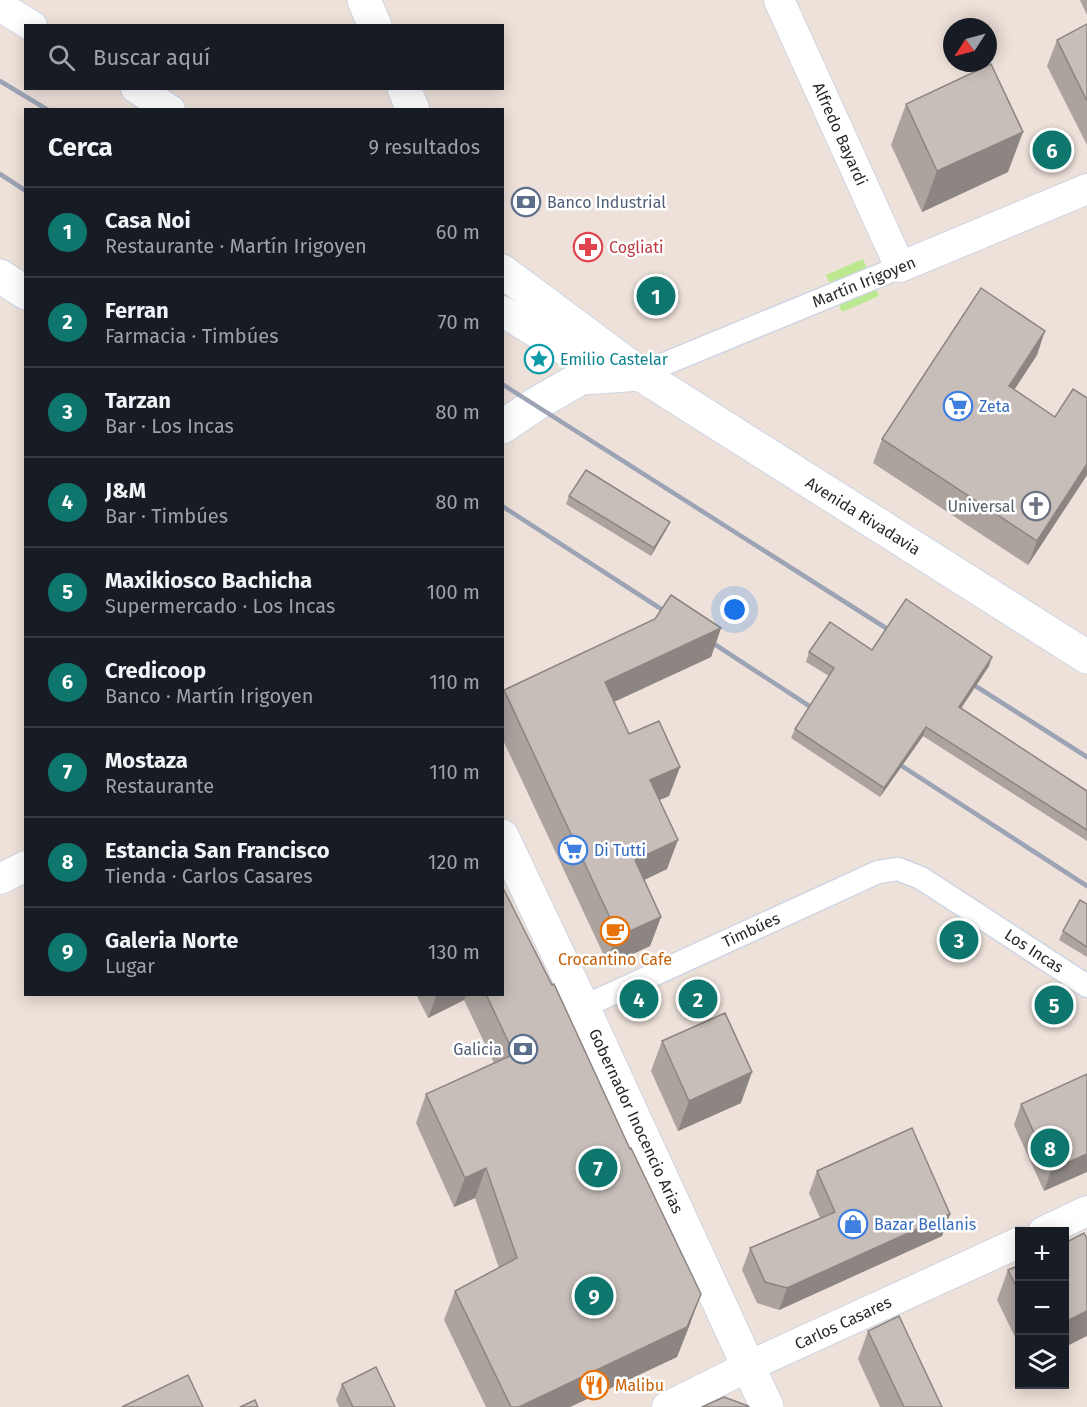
<!DOCTYPE html>
<html lang="es">
<meta charset="utf-8">
<style>
:root{--surface:#171b24;--page:#242831;--text:#f1f3f6;--muted:#9ea1a6;--line:#363941;--accent:#0f766e}
body{margin:0;font-family:"Fira Sans",sans-serif;background:var(--page);color:var(--text)}
.controls{position:absolute;right:18px;bottom:18px;display:grid;overflow:hidden;border-radius:0px;box-shadow:0 3px 15px #0003}
.controls button{width:54px;height:54px;display:grid;place-items:center;padding:0;border:0;border-bottom:2px solid var(--line);background:var(--surface);color:var(--text);font:30px sans-serif}
.compass{position:absolute;left:943px;top:18px;width:54px;height:54px;border-radius:50%;background:var(--surface);box-shadow:0 3px 15px #0003;rotate:234deg}
.you{position:absolute;left:735px;top:610px;width:21px;height:21px;margin:-15px;border:4px solid #fff;border-radius:50%;background:#1a73e8;box-shadow:0 0 0 9px #1a73e833}
.badge{display:grid;place-items:center;width:39px;height:39px;border-radius:50%;background:var(--accent);color:#fff;font-size:20px;font-weight:700}
.pin{position:absolute;translate:-50% -50%;border:3px solid #fff;box-shadow:0 2px 6px #0006}
.list{margin:0;padding:0;list-style:none}
h2{display:flex;justify-content:space-between;align-items:center;height:78px;margin:0;padding:0 24px;font-size:26px}
h2 small{font-size:20px;font-weight:400;color:var(--muted)}
.list li{display:grid;grid-template-columns:39px 1fr auto;gap:18px;align-items:center;box-sizing:border-box;height:90px;padding:0 24px;border-top:2px solid var(--line)}
.list b{display:block;font-size:22px;white-space:nowrap}
.list p{margin:0;font-size:20px;white-space:nowrap;color:var(--muted)}
.list em{font-size:20px;font-style:normal;color:var(--muted)}
.icon{flex:none;width:33px;height:33px;fill:none;stroke:currentColor;stroke-width:2;stroke-linecap:round;stroke-linejoin:round}
.map{position:relative;flex:none;width:1087px;height:1407px;overflow:hidden}
.search{position:absolute;background:var(--surface);box-shadow:0 3px 15px #0003;left:24px;top:24px;width:480px;height:66px;display:flex;align-items:center;gap:15px;box-sizing:border-box;padding:0 21px;border-radius:0px;color:var(--muted);font-size:22px}
.panel{position:absolute;background:var(--surface);box-shadow:0 3px 15px #0003;left:24px;top:108px;width:480px;height:888px;border-radius:0px}
.map>svg:first-child{display:block}
</style>
<div class="map">
<svg width="1087" height="1407" viewBox="0 0 1087 1407">
<rect width="100%" height="100%" fill="#ede1d9"/>
<polygon fill="#bce98f" points="863,259 879,296 842,312 826,275"/>
<g fill="none" stroke-linecap="round" stroke-linejoin="round">
<g stroke="#ced5e4" stroke-width="25">
<g id="pedestrian">
<polyline points="640,374 900,267"/>
<polyline points="583,1007 878,872 898,869 921,878 1087,986"/>
</g>
</g>
<g stroke="#ced5e4" stroke-width="32">
<g id="minor">
<polyline points="779,0 900,267 1087,189"/>
<polyline points="0,6 32,26"/>
<polyline points="136,88 170,110"/>
<polyline points="502,311 569,353 632,371"/>
<polyline points="0,879 26,866"/>
<polyline points="1043,1232 1087,1211"/>
<polyline points="667,1407 749,1366 1020,1242"/>
</g>
</g>
<g stroke="#ced5e4" stroke-width="35">
<g id="tertiary">
<polyline points="364,0 375,26"/>
<polyline points="404,88 413,110"/>
<polyline points="502,271 640,374 1087,657"/>
<polyline points="0,276 26,293"/>
<polyline points="502,427 536,404 581,378 640,374"/>
<polyline points="502,836 583,1007 767,1407"/>
</g>
</g>
<use href="#pedestrian" stroke="#fff" stroke-width="22"/>
<use href="#minor" stroke="#fff" stroke-width="30"/>
<use href="#tertiary" stroke="#fff" stroke-width="33"/>
<g stroke="#9ba3b5" stroke-width="4.5">
<polyline points="0,81 48,110"/>
<polyline points="0,174 26,191"/>
<polyline points="502,384 900,637"/>
<polyline points="502,506 675,618"/>
<polyline points="702,636 823,715"/>
<polyline points="963,678 1087,757"/>
<polyline points="888,757 1087,886"/>
</g>
</g>
<g fill="#aca39f">
<polygon points="1080,0 1087,0 1087,15"/>
<polygon points="1087,24 1087,145 1047,66 1057,40"/>
<polygon points="906,104 1008,172 922,212 891,145"/>
<polygon points="1037,355 1014,390 1055,417 1087,398 1087,475 1028,565 873,463 882,439"/>
<polygon points="569,496 666,530 651,556 566,504"/>
<polygon points="721,628 711,657 614,702 629,734 680,767 669,796 659,800 667,869 644,880 661,917 650,946 620,960 607,962 502,738 502,695 504,690"/>
<polygon points="872,650 989,666 961,708 1087,791 1087,841 923,736 880,797 791,738 795,729 829,676 806,662 809,652"/>
<polygon points="1087,904 1087,957 1059,940 1063,931"/>
<polygon points="416,994 502,994 690,1324 677,1357 570,1407 486,1407 444,1320 455,1291 499,1268 475,1198 454,1207 416,1123 426,1094 494,1063 464,1000 428,1018"/>
<polygon points="662,1041 741,1103 678,1131 651,1071"/>
<polygon points="1087,1074 1044,1191 1014,1125 1021,1104"/>
<polygon points="817,1171 950,1214 942,1236 779,1310 757,1303 742,1270 750,1248 820,1218 809,1193"/>
<polygon points="1020,1265 1020,1347 997,1300 1008,1270"/>
<polygon points="868,1331 942,1407 880,1407 858,1359"/>
<polygon points="342,1384 395,1407 339,1407 336,1400"/>
</g>
<g fill="#8c8582">
<polygon points="1023,132 1008,172 922,212 937,171"/>
<polygon points="1045,331 1037,355 1001,410 1009,386"/>
<polygon points="1087,464 1087,475 1028,565 1037,541"/>
<polygon points="670,522 666,530 651,556 654,548"/>
<polygon points="721,628 711,657 594,711 605,682"/>
<polygon points="992,657 989,666 956,716 959,707"/>
<polygon points="926,727 923,736 880,797 884,788"/>
<polygon points="680,767 669,796 639,809 650,780"/>
<polygon points="678,840 667,869 625,889 635,860"/>
<polygon points="661,917 650,946 620,960 607,962 617,933"/>
<polygon points="437,994 466,994 464,1000 428,1018"/>
<polygon points="752,1072 741,1103 678,1131 689,1101"/>
<polygon points="1087,1154 1087,1172 1044,1191 1051,1170"/>
<polygon points="486,1168 475,1198 454,1207 465,1178"/>
<polygon points="950,1214 942,1236 779,1310 787,1288"/>
<polygon points="701,1294 690,1324 677,1357 570,1407 519,1407"/>
<polygon points="1087,1311 1087,1336 1065,1347 1065,1322"/>
</g>
<g fill="#c8beb9" stroke="#8c8582" stroke-width="1.5">
<polygon points="1087,24 1087,101 1057,40"/>
<polygon points="991,64 1023,132 937,171 906,104"/>
<polygon points="981,288 1045,331 1009,386 1055,417 1073,389 1087,398 1087,464 1037,541 882,439"/>
<polygon points="586,470 670,522 654,548 569,496"/>
<polygon points="671,595 721,628 605,682 629,734 659,721 680,767 650,780 678,840 635,860 661,917 630,931 617,933 504,690 655,619"/>
<polygon points="906,599 992,657 959,707 1087,791 1087,830 926,727 884,788 795,729 834,668 809,652 830,622 872,650"/>
<polygon points="502,886 552,985 554,984 630,1149 631,1148 701,1294 687,1327 519,1407 511,1407 455,1291 517,1258 486,1168 465,1178 426,1094 514,1054 486,994 502,994"/>
<polygon points="1080,900 1087,904 1087,947 1063,931"/>
<polygon points="725,1013 752,1072 689,1101 662,1041"/>
<polygon points="1087,1074 1087,1154 1051,1170 1021,1104"/>
<polygon points="912,1128 950,1214 787,1288 765,1282 750,1248 835,1212 817,1171"/>
<polygon points="1084,1233 1087,1239 1087,1311 1065,1322 1065,1243"/>
<polygon points="1020,1265 1020,1294 1008,1270"/>
<polygon points="899,1316 942,1407 904,1407 868,1331"/>
<polygon points="376,1367 395,1407 353,1407 342,1384"/>
<polygon points="188,1375 203,1407 122,1407"/>
<polygon points="724,1397 748,1406 749,1407 702,1407"/>
<polygon points="255,1400 258,1407 240,1407"/>
</g>
<defs>
<g id="bank-ring" transform="scale(1.5)"><circle r="9.5" fill="#fff" stroke="#5c6f8a" stroke-width="1.5"/><path d="M-6-4H6V4H-6ZM0-2.3a2.3 2.3 0 1 0 0 4.6a2.3 2.3 0 1 0 0-4.6Z" fill="#5c6f8a"/></g>
<g id="pharmacy-ring" transform="scale(1.5)"><circle r="9.5" fill="#fff" stroke="#e0444e" stroke-width="1.5"/><path d="M-2-6h4v4h4v4h-4v4h-4v-4h-4v-4h4Z" fill="#e0444e"/></g>
<g id="sight-ring" transform="scale(1.5)"><circle r="9.5" fill="#fff" stroke="#0f9aa8" stroke-width="1.5"/><path d="M0-6L1.8-2.2L6-1.7L2.9 1.2L3.7 5.4L0 3.3L-3.7 5.4L-2.9 1.2L-6-1.7L-1.8-2.2Z" fill="#0f9aa8"/></g>
<g id="supermarket-ring" transform="scale(1.5)"><circle r="9.5" fill="#fff" stroke="#3f7fe0" stroke-width="1.5"/><path d="M-6-5.5h2.5l.6 2H6L4.5 2H-2.5L-4.4-4H-6ZM-1.5 3.2a1.3 1.3 0 1 0 .1 0ZM3 3.2a1.3 1.3 0 1 0 .1 0Z" fill="#3f7fe0"/></g>
<g id="church-ring" transform="scale(1.5)"><circle r="9.5" fill="#fff" stroke="#6b7280" stroke-width="1.5"/><path d="M-1.2-6h2.4v3.5h3.3v2.4h-3.3V6h-2.4V-.1h-3.3v-2.4h3.3Z" fill="#6b7280"/></g>
<g id="cafe-ring" transform="scale(1.5)"><circle r="9.5" fill="#fff" stroke="#e8710a" stroke-width="1.5"/><path d="M-5.5-4.5H6V0H3Q3 3.5 0 3.5H-2.5Q-5.5 3.5-5.5 0ZM3-3.2v2h1.7v-2ZM-6 4.5H4V6H-6Z" fill="#e8710a"/></g>
<g id="shop-ring" transform="scale(1.5)"><circle r="9.5" fill="#fff" stroke="#3f7fe0" stroke-width="1.5"/><path d="M-5-2.5h2.3a2.7 3.5 0 0 1 5.4 0H5L5.5 6h-11ZM-1.5-2.5h3a1.5 2.3 0 0 0-3 0Z" fill="#3f7fe0"/></g>
<g id="restaurant-ring" transform="scale(1.5)"><circle r="9.5" fill="#fff" stroke="#e8710a" stroke-width="1.5"/><path d="M-5-6h1v4h1v-4h1v4h1v-4h1v5L-1.5 .5V6h-2V.5L-5-1ZM5-6V6H3V1.5H1.5Q1.5-4 5-6Z" fill="#e8710a"/></g>
</defs>
<g fill-rule="evenodd">
<use href="#bank-ring" x="526" y="202"/>
<use href="#pharmacy-ring" x="588" y="247"/>
<use href="#sight-ring" x="539" y="359"/>
<use href="#supermarket-ring" x="958" y="406"/>
<use href="#church-ring" x="1036" y="506"/>
<use href="#supermarket-ring" x="573" y="850"/>
<use href="#cafe-ring" x="615" y="931"/>
<use href="#bank-ring" x="523" y="1049"/>
<use href="#shop-ring" x="853" y="1224"/>
<use href="#restaurant-ring" x="594" y="1385"/>
</g>
<g text-anchor="middle" dominant-baseline="central" stroke-width="5" stroke-linejoin="round" paint-order="stroke">
<g font-size="16" fill="#292929" stroke="#fff">
<text transform="translate(840 134) rotate(66)">Alfredo Bayardi</text>
<text transform="translate(864 282) rotate(-22)">Martín Irigoyen</text>
<text transform="translate(863 516) rotate(32)">Avenida Rivadavia</text>
<text transform="translate(751 930) rotate(-25)">Timbúes</text>
<text transform="translate(1034 951) rotate(33)">Los Incas</text>
<text transform="translate(636 1121) rotate(65)">Gobernador Inocencio Arias</text>
<text transform="translate(843 1323) rotate(-25)">Carlos Casares</text>
</g>
<g font-size="16" fill="#4e5e75" stroke="#fff" text-anchor="start">
<text x="547" y="202">Banco Industrial</text>
<text x="502" y="1049" text-anchor="end">Galicia</text>
</g>
<g font-size="16" fill="#be3a42" stroke="#fff" text-anchor="start">
<text x="609" y="247">Cogliati</text>
</g>
<g font-size="16" fill="#0d838f" stroke="#fff" text-anchor="start">
<text x="560" y="359">Emilio Castelar</text>
</g>
<g font-size="16" fill="#366cbe" stroke="#fff" text-anchor="start">
<text x="979" y="406">Zeta</text>
<text x="594" y="850">Di Tutti</text>
<text x="874" y="1224">Bazar Bellanis</text>
</g>
<g font-size="16" fill="#5b616d" stroke="#fff" text-anchor="end">
<text x="1015" y="506">Universal</text>
</g>
<g font-size="16" fill="#c56008" stroke="#fff">
<text x="615" y="959">Crocantino Cafe</text>
<text x="615" y="1385" text-anchor="start">Malibu</text>
</g>
</g>
</svg>
<div class="controls">
<button>+</button>
<button>−</button>
<button><svg class="icon" aria-label="layers" viewBox="0 0 24 24"><path d="M12 4l9 5-9 5-9-5zM3 14l9 5 9-5"/></svg></button>
</div>
<svg class="compass" viewBox="-18 -18 36 36"><path d="M0-13l5 13h-10z" fill="#e53935"/><path d="M0 13l5-13h-10z" fill="#9ea1a6"/></svg>
<div class="you"></div>
<div class="pin badge" style="left:656px;top:296px">1</div>
<div class="pin badge" style="left:698px;top:999px">2</div>
<div class="pin badge" style="left:959px;top:940px">3</div>
<div class="pin badge" style="left:639px;top:999px">4</div>
<div class="pin badge" style="left:1054px;top:1005px">5</div>
<div class="pin badge" style="left:1052px;top:150px">6</div>
<div class="pin badge" style="left:598px;top:1168px">7</div>
<div class="pin badge" style="left:1050px;top:1148px">8</div>
<div class="pin badge" style="left:594px;top:1296px">9</div>
<div class="search"><svg class="icon" aria-label="search" viewBox="0 0 24 24"><circle cx="10" cy="10" r="6"/><path d="M15 15l6 6"/></svg>Buscar aquí</div>
<section class="panel">
<h2>Cerca<small>9 resultados</small></h2>
<ul class="list">
<li><span class="badge">1</span><div><b>Casa Noi</b><p>Restaurante · Martín Irigoyen</p></div><em>60 m</em></li>
<li><span class="badge">2</span><div><b>Ferran</b><p>Farmacia · Timbúes</p></div><em>70 m</em></li>
<li><span class="badge">3</span><div><b>Tarzan</b><p>Bar · Los Incas</p></div><em>80 m</em></li>
<li><span class="badge">4</span><div><b>J&amp;M</b><p>Bar · Timbúes</p></div><em>80 m</em></li>
<li><span class="badge">5</span><div><b>Maxikiosco Bachicha</b><p>Supermercado · Los Incas</p></div><em>100 m</em></li>
<li><span class="badge">6</span><div><b>Credicoop</b><p>Banco · Martín Irigoyen</p></div><em>110 m</em></li>
<li><span class="badge">7</span><div><b>Mostaza</b><p>Restaurante</p></div><em>110 m</em></li>
<li><span class="badge">8</span><div><b>Estancia San Francisco</b><p>Tienda · Carlos Casares</p></div><em>120 m</em></li>
<li><span class="badge">9</span><div><b>Galeria Norte</b><p>Lugar</p></div><em>130 m</em></li>
</ul>
</section>
</div>
